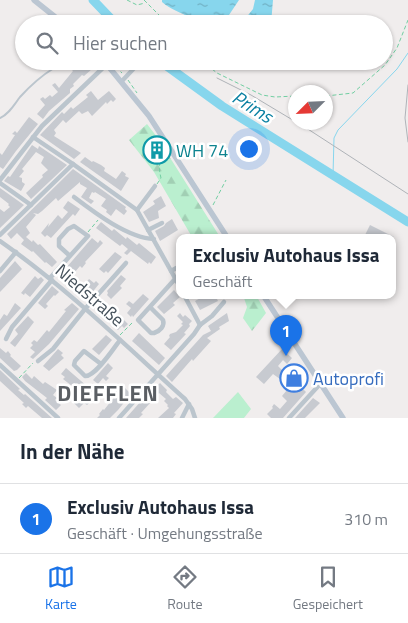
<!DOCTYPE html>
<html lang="de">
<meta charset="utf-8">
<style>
:root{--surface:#fff;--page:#f2f2f3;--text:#1f2937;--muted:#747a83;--line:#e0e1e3;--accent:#1a73e8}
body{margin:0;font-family:"Titillium Web",sans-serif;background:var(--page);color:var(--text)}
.compass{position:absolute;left:288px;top:85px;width:45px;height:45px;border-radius:50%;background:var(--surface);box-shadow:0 1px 4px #0004;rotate:246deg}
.you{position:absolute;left:248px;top:148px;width:18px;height:18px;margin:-12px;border:4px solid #fff;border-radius:50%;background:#1a73e8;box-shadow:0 0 0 8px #1a73e833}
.badge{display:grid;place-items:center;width:32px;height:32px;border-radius:50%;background:var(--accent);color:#fff;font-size:16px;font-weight:700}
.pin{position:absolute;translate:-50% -41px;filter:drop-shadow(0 1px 2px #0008)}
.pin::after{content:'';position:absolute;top:26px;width:18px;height:15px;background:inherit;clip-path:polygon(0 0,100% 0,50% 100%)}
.popup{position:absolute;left:176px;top:234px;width:220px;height:65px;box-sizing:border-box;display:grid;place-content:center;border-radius:10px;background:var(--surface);filter:drop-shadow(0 1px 4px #0005);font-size:16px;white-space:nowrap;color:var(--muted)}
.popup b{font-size:19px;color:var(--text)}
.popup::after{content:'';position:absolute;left:50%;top:100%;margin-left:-10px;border:10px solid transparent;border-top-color:var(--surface)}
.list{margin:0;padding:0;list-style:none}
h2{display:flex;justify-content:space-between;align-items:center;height:65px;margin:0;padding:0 20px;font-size:21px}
h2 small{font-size:16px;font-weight:400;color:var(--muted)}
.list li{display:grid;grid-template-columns:32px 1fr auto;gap:15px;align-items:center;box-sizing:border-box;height:70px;padding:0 20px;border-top:1px solid var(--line)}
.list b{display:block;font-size:19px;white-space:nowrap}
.list p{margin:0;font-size:16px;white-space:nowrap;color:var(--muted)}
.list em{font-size:16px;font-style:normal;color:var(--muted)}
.icon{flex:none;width:28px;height:28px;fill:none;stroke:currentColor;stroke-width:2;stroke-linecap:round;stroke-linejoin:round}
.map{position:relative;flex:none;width:408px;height:418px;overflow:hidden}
.search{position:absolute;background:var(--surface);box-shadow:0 1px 4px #0004;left:15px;right:15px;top:15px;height:55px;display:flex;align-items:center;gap:12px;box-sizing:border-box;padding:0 18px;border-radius:28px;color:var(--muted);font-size:19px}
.sheet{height:135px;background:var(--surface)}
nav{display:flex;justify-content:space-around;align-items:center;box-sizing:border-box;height:70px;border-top:1px solid var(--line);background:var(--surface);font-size:14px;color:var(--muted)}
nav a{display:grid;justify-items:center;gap:2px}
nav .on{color:var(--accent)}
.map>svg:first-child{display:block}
</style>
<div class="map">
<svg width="408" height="418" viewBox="0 0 408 418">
<defs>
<pattern id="forest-firs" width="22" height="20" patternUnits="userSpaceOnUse" patternTransform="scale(1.25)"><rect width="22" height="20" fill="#baefcf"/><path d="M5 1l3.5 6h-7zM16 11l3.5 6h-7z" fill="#a1cfb4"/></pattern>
<pattern id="water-ripples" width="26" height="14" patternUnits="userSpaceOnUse" patternTransform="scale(1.25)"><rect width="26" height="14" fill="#87d6ed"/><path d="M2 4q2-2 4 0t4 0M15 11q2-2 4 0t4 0" fill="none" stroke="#70b0c3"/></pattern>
</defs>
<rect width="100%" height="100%" fill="#f0eded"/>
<polygon fill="#baefcf" points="238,392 251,409 244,418 213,418"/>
<g fill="url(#forest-firs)">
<polygon points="147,124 157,137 220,237 192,237 154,172 129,140"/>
<polygon points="243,295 256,295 266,313 252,331 243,318 247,307"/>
</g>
<g fill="url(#water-ripples)">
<path d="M162,0H239L223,24H189L190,18C181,12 171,10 162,2Z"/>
<polygon points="255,0 273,0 271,24 241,24 253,9"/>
</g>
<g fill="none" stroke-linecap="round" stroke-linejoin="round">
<polyline stroke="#87d6ed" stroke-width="1" points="333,175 334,138 338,130 397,69 408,53"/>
<g stroke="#87d6ed" stroke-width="9">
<polyline points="93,0 116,24"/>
<polyline points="160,61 222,106 408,222"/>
</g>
</g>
<g fill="#c7cad0">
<polygon points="80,62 86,68 89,66 92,69 84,76 82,75 73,84 74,86 70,89 70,93 49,111 43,119 37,114 45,105 40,99 43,97 45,99 50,95 52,97 58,92 52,85 55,83 59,88 73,71 72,70"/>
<polygon points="91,91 98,100 109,91 116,99 113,102 111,100 107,104 106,102 92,116 88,111 82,114 79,111 66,123 63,120 54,130 56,133 54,136 81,153 74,159 40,135 62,112 64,114 71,107 73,109 88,97 86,95"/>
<polygon points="29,117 38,124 16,151 3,169 0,167 0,153 2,155 15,135 12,134 15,131 17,133"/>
<polygon points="32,145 38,149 39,146 67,165 31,199 26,193 43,177 42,175 48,170 41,163 44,157 36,152 22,169 24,171 19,177 22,178 22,182 25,184 21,191 4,181 8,176 10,177"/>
<polygon points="85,157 92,162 93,161 101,165 105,168 104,171 116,179 122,171 126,174 125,176 129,178 121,191 80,162"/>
<polygon points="73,169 126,207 125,209 127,211 124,215 116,209 111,216 106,212 107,210 101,206 106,199 95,192 94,193 92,192 89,198 94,201 91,204 81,197 87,188 80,184 80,182 58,201 56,198 42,211 38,214 33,213 36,215 26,227 30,233 26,237 32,242 33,240 38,245 40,244 57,262 52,267 46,262 45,263 33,251 32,252 21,244 24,240 17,233 11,239 7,234"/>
<polygon points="0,188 24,205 0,228 0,209 4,212 10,207 8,205 9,204 0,197"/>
<polygon points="161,196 166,206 158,211 159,218 149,222 143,212 155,204 153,201"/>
<polygon points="68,201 80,209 75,216 73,214 51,238 47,235 45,237 41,233 49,223 48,227 58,215 62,219 68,212 63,208"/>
<polygon points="172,219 178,230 160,241 155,231 164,226 166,223"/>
<polygon points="101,222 112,231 114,229 126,239 127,237 137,245 139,243 156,257 151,264 149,262 148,264 131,251 127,255 124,253 128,249 122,244 120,246 96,228"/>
<polygon points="370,225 394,237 364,237"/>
<polygon points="92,238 98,243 100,240 103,243 85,262 86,263 82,268 80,266 69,279 78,287 75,290 59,276"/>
<polygon points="115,252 122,257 108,273 106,271 104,273 99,269"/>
<polygon points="15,261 22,269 0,292 0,278"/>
<polygon points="121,275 126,279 120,286 122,288 111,299 107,295 108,293 107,291"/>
<polygon points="35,276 38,279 41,277 44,280 30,297 25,293 24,295 21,293"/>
<polygon points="89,279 94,283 96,281 99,284 86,300 80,295 85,289 83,287"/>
<polygon points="52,286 59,292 55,296 54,295 46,304 48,306 45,309 38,303"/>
<polygon points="174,290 180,297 173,303 175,305 164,314 157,307"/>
<polygon points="143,294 149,299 133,317 132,315 131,317 127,313 131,308 126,304 129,301 133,304"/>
<polygon points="206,295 215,295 218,301 200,310 195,301"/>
<polygon points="100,300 114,314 116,312 128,324 124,328 122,326 118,330 93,307"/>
<polygon points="15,303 21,308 0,331 0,320 4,314 7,316"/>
<polygon points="72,303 79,309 49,344 33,359 30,357 35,352 30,348 33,345 31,343 34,340 37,342 47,330 49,332 66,311 64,310"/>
<polygon points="180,313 183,317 185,315 192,321 189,324 190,326 184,333 186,334 171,350 164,344 170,337 169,336 170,334 176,332 183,325 181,324 183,322 177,316"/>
<polygon points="227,313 229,321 219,327 220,329 207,338 211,341 193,361 192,359 172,382 166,376 174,367 203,335 211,331 208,326"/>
<polygon points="28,316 34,322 15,347 10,343 18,334 15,330"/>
<polygon points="139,333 165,358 159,365 132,341"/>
<polygon points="106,335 112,340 99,355 92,349"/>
<polygon points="0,348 6,353 8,351 11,355 10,356 21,366 17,370 14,371 0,358"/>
<polygon points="58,349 63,353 61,355 64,358 49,371 43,366"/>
<polygon points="282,349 292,358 287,364 283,360 278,366 285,373 288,370 300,381 298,384 306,392 283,418 271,418 267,414 273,408 272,407 274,404 280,409 287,401 282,396 287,390 284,387 287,384 273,374 264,384 256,377"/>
<polygon points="108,363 113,368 106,376 109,378 106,381 103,378 98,384 93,380"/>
<polygon points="66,368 88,387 98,384 94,389 100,393 87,405 84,403 79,408 73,402 84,391 74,383 72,386 63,379 65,377 61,374"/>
<polygon points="0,370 20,389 18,390 24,395 25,394 52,418 42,418 28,406 26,408 22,404 24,403 0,381"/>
<polygon points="26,373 32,379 34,376 43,384 45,382 57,390 53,395 57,398 55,400 61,405 56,410 45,400 47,398 25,381 22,377"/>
<polygon points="160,383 167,390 166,392 173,399 176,397 183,403 174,413 176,414 173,418 158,418 169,408 167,406 168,405 164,401 166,399 159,393 141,413 143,414 139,418 126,418 150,391 151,392"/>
<polygon points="125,388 131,394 118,410 110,418 97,418 100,415 99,414 103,409 104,410 115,396 111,392 114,389 120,395"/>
<polygon points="313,398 320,403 305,418 295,418"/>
</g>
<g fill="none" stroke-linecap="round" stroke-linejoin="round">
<g stroke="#72cea2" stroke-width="1" stroke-dasharray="4 2.5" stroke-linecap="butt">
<polyline points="127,0 137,5 145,3"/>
<polyline points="144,0 168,24"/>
<polyline points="92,61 97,66"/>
<polyline points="202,61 217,73 262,95 275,97 296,96"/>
<polyline points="57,66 69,61"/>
<polyline points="116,67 122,73"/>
<polyline points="128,80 137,93"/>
<polyline points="326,96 353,93 385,65 397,48 408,20"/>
<path d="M157,184L161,178C158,166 159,160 166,151"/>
<polyline points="213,205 226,180"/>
<polyline points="88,232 98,220"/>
<polyline points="120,335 133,322"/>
<polyline points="19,378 33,363"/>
</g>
<path stroke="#bbc5cd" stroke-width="2" d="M0,118C9,114 14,105 20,97C30,86 41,76 54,68"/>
<g stroke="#bbc5cd" stroke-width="4.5">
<polyline points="122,81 138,64"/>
<polyline points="33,137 73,164 137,210 180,287"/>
<polyline points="0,180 42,126 107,64"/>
<polyline points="0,183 31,205"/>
<path d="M74,197C95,213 128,238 154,239"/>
<polyline points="137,210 155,186"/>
<polyline points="148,230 162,223"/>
<polyline points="0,235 73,164"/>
<path d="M0,241C67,288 125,345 185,399L192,409L195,418"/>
<polyline points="0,271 16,252"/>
<polyline points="171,271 180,266"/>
<polyline points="50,278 88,236 74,226 68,229 59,239 59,246 70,256"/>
<polyline points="184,295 200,325"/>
<path d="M150,307L163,320C165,326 160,331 154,333H151L138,320L175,279"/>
<polyline points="200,325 212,316 224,302"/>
<polyline points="6,339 12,327 52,280"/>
<polyline points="38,361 53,349 85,309 126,263"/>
<path d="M101,364L84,351L75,361L74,365L85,376C95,377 114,348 120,340"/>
<polyline points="0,365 58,418"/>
<polyline points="119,418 194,334 200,325"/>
<polyline points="182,418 189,404"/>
<polyline points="289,418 321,383"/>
</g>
<g stroke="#bbc6d2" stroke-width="5.5">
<polyline points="34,0 64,24"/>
<polyline points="104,61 149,116 227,237"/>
<polyline points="263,295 343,418"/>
</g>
<g stroke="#afb3b8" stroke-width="1">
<polyline points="217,78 251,95 296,122"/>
<polyline points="408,85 405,118 408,142"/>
<polyline points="297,122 408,194"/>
</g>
</g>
<defs>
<g id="building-ring" transform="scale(1.4375)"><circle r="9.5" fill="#fff" stroke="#0f9aa8" stroke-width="1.5"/><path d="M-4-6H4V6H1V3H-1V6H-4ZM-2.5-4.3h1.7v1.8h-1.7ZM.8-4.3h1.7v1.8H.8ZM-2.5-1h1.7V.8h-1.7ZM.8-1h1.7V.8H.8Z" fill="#0f9aa8"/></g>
<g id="shop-ring" transform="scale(1.4375)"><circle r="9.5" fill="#fff" stroke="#3f7fe0" stroke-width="1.5"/><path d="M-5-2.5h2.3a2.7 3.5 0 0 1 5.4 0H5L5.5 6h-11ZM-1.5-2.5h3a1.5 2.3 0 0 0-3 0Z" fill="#3f7fe0"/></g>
</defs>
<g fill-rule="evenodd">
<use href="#building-ring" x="157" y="150"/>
<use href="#shop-ring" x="294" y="378"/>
</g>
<g text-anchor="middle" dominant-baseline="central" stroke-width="5" stroke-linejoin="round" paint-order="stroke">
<g font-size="18" fill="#0d838f" stroke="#fff" text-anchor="start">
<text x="176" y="150">WH 74</text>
</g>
<g font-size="18" fill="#45515b" stroke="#fff">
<text transform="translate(90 295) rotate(41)">Niedstraße</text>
</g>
<g font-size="18" fill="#366cbe" stroke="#fff" text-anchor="start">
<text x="313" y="378">Autoprofi</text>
</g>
<g font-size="19" font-style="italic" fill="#0a80a2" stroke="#fff">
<text transform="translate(253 106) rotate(32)">Prims</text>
</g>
<g font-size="22" font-weight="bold" letter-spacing="1" fill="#5a5e63" stroke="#fff">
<text x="108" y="393">DIEFFLEN</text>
</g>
</g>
</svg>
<svg class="compass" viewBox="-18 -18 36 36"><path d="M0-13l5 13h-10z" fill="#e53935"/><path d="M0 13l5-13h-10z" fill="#747a83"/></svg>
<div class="you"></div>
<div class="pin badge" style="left:286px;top:356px">1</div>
<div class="popup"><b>Exclusiv Autohaus Issa</b>Geschäft</div>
<div class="search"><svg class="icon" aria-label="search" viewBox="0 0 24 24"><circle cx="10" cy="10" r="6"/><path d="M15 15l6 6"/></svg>Hier suchen</div>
</div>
<section class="sheet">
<h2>In der Nähe<small></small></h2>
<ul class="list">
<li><span class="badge">1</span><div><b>Exclusiv Autohaus Issa</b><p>Geschäft · Umgehungsstraße</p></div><em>310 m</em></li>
</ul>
</section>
<nav>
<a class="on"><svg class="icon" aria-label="map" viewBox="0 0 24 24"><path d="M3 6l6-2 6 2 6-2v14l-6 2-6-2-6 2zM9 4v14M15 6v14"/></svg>Karte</a>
<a><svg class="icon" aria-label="directions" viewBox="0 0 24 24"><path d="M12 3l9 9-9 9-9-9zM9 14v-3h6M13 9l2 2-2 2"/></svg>Route</a>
<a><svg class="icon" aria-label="saved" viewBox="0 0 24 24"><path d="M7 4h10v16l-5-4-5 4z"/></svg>Gespeichert</a>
</nav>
